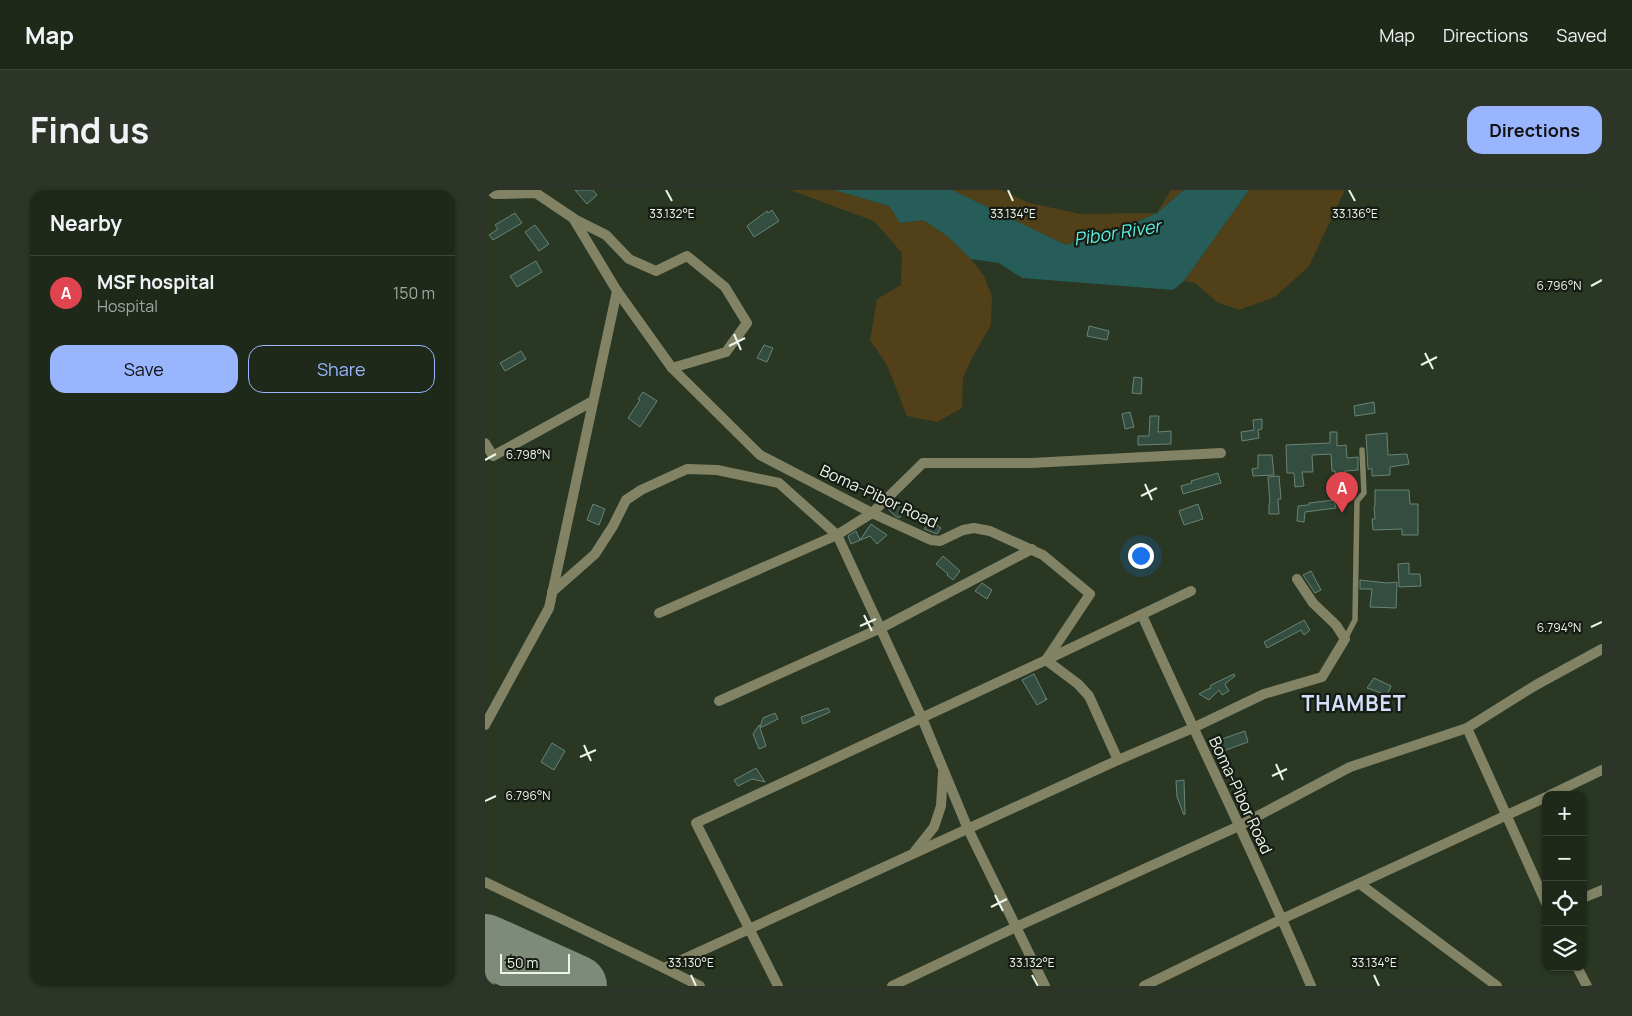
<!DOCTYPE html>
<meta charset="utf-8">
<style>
:root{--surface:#1f291a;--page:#2c3527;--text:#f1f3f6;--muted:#a1a6a2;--line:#3c4539;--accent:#98b5fd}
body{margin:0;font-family:Manrope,sans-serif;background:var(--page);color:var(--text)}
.controls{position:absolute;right:15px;bottom:15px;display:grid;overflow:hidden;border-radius:10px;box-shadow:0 1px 4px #0004}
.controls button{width:45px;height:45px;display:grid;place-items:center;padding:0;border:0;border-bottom:1px solid var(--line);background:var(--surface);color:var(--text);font:25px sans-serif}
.scale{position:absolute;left:15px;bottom:12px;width:70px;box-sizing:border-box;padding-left:5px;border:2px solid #ecf5e9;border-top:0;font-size:14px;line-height:18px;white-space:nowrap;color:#ecf5e9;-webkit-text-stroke:4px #161c13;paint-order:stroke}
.you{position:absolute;left:655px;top:365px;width:18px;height:18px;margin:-12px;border:4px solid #fff;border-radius:50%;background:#1a73e8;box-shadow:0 0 0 8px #1a73e833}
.badge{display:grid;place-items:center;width:32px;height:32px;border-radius:50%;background:var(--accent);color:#fff;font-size:16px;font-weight:700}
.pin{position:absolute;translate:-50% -41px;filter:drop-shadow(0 1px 2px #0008)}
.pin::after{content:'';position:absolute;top:26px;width:18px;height:15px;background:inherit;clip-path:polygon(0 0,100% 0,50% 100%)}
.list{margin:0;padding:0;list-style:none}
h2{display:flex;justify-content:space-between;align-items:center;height:65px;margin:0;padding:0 20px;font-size:21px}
h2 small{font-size:16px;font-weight:400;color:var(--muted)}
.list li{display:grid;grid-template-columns:32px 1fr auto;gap:15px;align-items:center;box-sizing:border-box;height:75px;padding:0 20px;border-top:1px solid var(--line)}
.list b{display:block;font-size:19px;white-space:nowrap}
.list p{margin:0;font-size:16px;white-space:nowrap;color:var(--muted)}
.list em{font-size:16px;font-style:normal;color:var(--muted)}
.actions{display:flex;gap:10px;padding:15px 20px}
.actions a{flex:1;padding:11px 0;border:1px solid var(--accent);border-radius:15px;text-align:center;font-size:18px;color:var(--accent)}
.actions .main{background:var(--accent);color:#111}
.icon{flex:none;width:28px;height:28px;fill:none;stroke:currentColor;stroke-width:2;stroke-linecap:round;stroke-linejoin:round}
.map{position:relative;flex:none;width:1117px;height:796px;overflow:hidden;border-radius:15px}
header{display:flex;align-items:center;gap:30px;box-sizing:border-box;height:70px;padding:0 25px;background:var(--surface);border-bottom:1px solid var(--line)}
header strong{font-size:24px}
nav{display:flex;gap:28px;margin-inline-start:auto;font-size:18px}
.intro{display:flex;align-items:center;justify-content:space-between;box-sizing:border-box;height:120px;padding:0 30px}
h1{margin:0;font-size:35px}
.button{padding:12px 22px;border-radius:15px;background:var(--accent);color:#111;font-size:18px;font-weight:700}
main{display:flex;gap:30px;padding:0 30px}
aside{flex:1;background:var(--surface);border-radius:15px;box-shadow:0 1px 4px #0004}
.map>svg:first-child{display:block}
</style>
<header>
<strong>Map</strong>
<nav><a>Map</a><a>Directions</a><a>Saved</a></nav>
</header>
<div class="intro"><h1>Find us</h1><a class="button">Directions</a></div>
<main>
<aside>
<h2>Nearby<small></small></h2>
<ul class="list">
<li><span class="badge" style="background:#e0444e">A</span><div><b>MSF hospital</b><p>Hospital</p></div><em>150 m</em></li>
</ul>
<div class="actions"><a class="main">Save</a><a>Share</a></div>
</aside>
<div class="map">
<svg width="1117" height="796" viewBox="0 0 1117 796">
<rect width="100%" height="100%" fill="#293723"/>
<g fill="#524019">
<polygon points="305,0 349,0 404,16 415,33 438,30 462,46 486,69 499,86 507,106 506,135 488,166 478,188 477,218 452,232 422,226 402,175 385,150 392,109 416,95 417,63 389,31"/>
<polygon points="467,0 517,0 544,13 596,24 672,23 686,0 699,0 672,23 631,41 581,55"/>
<polygon points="764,0 860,0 824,76 790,107 754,120 732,112 710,93 699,91"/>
</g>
<polygon fill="#265d59" points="349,0 467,0 581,55 631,41 672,23 699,0 764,0 699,91 688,100 537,88 514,73 486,69 462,46 438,30 415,33 404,16"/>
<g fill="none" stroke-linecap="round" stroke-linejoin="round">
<polyline stroke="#7e8a7a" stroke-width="62" points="0,755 91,796"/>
</g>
<g fill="#344d41" stroke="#698476">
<polygon points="90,0 108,0 112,5 102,14"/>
<polygon points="287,20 294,31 269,47 262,36 282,21 283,23"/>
<polygon points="30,23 37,33 8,50 4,45 13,39 10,35"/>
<polygon points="50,35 64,54 54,61 40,42"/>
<polygon points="51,71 57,82 32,97 25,86"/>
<polygon points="604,136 624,141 622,150 602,146"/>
<polygon points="279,155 288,158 282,172 272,168"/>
<polygon points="36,161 41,169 20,181 15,173"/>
<polygon points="649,187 657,188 656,204 647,203"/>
<polygon points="158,202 172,211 155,237 143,228 155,210 153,209"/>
<polygon points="889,212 890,223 870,226 869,216"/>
<polygon points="645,222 649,237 640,239 637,224"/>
<polygon points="665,226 674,226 673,242 686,241 686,254 653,255 653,246 664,246"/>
<polygon points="777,229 777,239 773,240 774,248 757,251 756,242 769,240 768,230"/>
<polygon points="845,242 852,242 852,256 861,255 862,268 873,267 873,280 860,281 864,304 854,306 850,281 847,281 846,264 827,265 828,282 817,282 819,296 810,297 809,283 802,283 801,255 845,253"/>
<polygon points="902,243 903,265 922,264 924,274 905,277 905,285 887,286 887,279 883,279 881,245"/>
<polygon points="773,265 787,265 789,285 768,286 767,279 773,278"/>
<polygon points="733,283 736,293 698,304 696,296 707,293 706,291"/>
<polygon points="794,286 796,309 793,309 794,324 784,324 784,314 785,313 783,287"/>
<polygon points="890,300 924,300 925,314 933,314 933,345 917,345 917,339 888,340 887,329 890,329 889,316 890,316"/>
<polygon points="410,310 421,321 414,328 410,326 402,318"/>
<polygon points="849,310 851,318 820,322 819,332 812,331 813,316 824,315 824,313"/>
<polygon points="108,314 120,319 114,335 102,330"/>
<polygon points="713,314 718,329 699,335 694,321"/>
<polygon points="445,330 456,338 452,344 439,339"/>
<polygon points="386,334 402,345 392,354 385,346 366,354 363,346 371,341 375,350"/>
<polygon points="458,366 475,381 468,390 462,385 463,384 451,374"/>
<polygon points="924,373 924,384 935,384 936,396 914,397 913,374"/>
<polygon points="826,381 836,400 830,403 818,385"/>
<polygon points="875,390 902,393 912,392 911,418 885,417 887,399 875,399"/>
<polygon points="497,393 507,400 502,409 490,401"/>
<polygon points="819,430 825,440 819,445 816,440 782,458 779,452"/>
<polygon points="549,484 562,510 560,508 561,510 552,515 537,490"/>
<polygon points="749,484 750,486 740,494 744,501 737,505 734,500 724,510 714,504 723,499 725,499 726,495"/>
<polygon points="889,488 906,496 902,505 882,498"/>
<polygon points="343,518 345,522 318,534 316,527"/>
<polygon points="290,523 293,529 275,538 281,556 274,559 268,544 274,535 275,537 278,528"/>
<polygon points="760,541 763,552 738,561 734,550"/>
<polygon points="67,553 80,561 69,580 56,572"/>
<polygon points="271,578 280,592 267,589 253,596 249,590"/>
<polygon points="699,590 700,624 699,625 692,607 691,591"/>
</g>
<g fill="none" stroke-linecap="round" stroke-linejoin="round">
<polyline stroke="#828365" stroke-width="5.5" points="860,449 870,430 872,311 879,303 877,260"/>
<g stroke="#828365" stroke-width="10">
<polyline points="5,0 10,4 51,3 88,28 132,101 187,178 275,265 387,323 446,350 455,351 478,340 489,338 505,341 558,365 605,404 561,470 593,494 604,506 633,570"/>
<polyline points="89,29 121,45 144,69 171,81 202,66 240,97 262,133 241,162 187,178"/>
<polyline points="0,253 8,266 108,211"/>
<polyline points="67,402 110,364 128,336 141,310 156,300 202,279 232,280 294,293 352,345 354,349 437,528 483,639 560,796"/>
<polyline points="174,423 352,345 387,323 438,273 546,273 736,263"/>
<path d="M657,425C712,549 773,671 826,796"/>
<polyline points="234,511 396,438 547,359"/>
<polyline points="0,535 64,418 132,101"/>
<polyline points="982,538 1061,713"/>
<polyline points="1065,605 1117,580"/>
<polyline points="430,661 449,637 456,616 458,583"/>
<polyline points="0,692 179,778 633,570 708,538 779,504 837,487 860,449 851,435 828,413 812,389"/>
<polyline points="875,694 1012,796"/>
<polyline points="1098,708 1117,700"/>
<polyline points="1092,777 1102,796"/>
<polyline points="179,778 215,796"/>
<polyline points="0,794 5,796"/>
<polyline points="293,796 211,633 561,470 706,401"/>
<polyline points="407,796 531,737 754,636 865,577 982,538 1051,495 1117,459"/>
<polyline points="659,796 797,729 1061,607"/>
</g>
</g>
<path fill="none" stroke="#ecf5e9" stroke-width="2" d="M181,0L187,11M523,0L528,11M864,0L870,11M1106,96L1117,90M249,144L256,160M244,156L260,148M940,163L948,179M936,175L952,167M0,270L11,264M660,294L667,310M656,306L672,298M379,425L387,441M375,436L391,429M1106,437L1117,432M99,555L106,571M95,567L111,560M791,574L798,590M787,586L802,579M0,611L11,606M510,705L518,721M506,717L522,709M206,785L211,796M547,785L553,796M889,785L894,796"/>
<g text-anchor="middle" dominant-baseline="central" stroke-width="4.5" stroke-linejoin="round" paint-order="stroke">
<g font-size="16" fill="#ecf5e9" stroke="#161c13">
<text transform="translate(394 306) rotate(25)">Boma-Pibor Road</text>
<text transform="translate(756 605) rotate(65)">Boma-Pibor Road</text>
</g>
<g font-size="18" font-style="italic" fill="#5af1e6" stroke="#161c13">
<text transform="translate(632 42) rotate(-9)">Pibor River</text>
</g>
<g font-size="21" font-weight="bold" letter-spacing="1" fill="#d3dffb" stroke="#161c13">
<text x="869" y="513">THAMBET</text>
</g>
</g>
<g font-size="12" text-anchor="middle" fill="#ecf5e9" stroke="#161c13" stroke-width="4.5" stroke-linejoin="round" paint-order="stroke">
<text x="187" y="28">33.132°E</text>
<text x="528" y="28">33.134°E</text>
<text x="870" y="28">33.136°E</text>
<text x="1074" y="100">6.796°N</text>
<text x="43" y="269">6.798°N</text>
<text x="1074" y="442">6.794°N</text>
<text x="43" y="610">6.796°N</text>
<text x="206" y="777">33.130°E</text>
<text x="547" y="777">33.132°E</text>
<text x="889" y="777">33.134°E</text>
</g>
</svg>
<div class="controls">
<button>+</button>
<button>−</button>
<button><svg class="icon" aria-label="locate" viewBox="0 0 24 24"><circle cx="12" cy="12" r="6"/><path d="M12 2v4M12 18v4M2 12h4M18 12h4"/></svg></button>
<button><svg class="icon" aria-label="layers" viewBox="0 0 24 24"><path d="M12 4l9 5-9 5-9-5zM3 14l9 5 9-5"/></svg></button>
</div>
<div class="scale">50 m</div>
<div class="you"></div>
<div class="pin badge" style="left:857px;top:323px;background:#e0444e">A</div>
</div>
</main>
